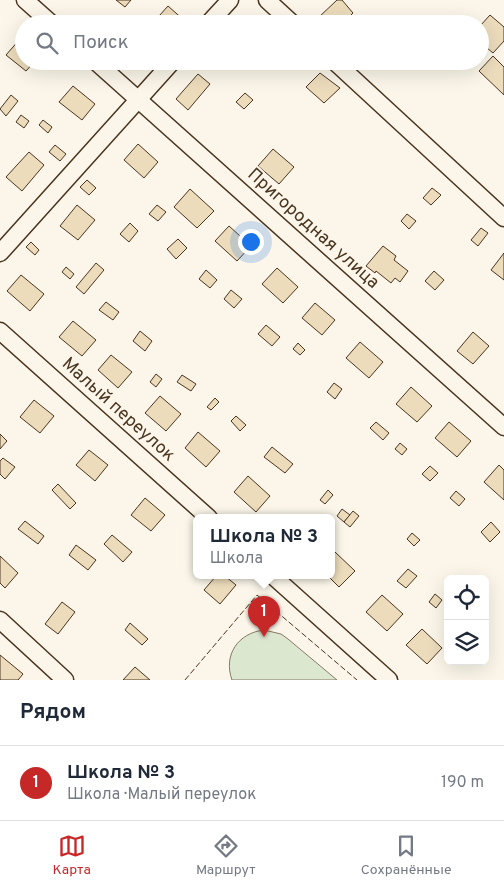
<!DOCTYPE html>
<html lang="ru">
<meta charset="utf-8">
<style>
:root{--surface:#fff;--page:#f6f6f7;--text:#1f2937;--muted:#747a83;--line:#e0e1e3;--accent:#c62828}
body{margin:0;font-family:Overpass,sans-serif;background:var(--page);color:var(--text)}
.controls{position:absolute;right:15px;bottom:15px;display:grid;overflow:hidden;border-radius:8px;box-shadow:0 5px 20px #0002}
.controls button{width:45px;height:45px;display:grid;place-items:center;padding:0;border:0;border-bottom:1px solid var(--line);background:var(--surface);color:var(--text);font:25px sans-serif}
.you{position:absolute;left:250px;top:241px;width:18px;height:18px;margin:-12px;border:4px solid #fff;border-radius:50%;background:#1a73e8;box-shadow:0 0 0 8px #1a73e833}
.badge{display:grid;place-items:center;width:32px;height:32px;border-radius:50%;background:var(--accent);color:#fff;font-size:16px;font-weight:700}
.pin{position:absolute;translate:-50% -41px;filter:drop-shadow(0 1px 2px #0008)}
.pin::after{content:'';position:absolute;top:26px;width:18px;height:15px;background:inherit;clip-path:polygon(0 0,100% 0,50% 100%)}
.popup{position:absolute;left:193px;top:514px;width:142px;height:65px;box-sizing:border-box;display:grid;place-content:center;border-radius:8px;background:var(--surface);filter:drop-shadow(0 1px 4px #0005);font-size:16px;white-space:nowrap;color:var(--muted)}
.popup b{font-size:19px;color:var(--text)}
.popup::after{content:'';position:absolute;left:50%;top:100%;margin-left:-10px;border:10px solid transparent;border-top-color:var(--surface)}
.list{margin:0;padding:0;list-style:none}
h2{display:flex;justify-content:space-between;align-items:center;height:65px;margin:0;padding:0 20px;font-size:21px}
h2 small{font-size:16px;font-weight:400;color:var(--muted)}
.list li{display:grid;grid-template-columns:32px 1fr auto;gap:15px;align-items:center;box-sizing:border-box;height:75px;padding:0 20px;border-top:1px solid var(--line)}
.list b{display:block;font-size:19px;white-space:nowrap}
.list p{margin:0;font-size:16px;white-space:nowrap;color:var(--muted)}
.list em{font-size:16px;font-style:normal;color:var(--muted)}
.icon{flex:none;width:28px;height:28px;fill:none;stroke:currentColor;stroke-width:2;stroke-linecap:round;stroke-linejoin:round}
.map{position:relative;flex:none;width:504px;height:680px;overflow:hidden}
.search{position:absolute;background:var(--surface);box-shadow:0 5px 20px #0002;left:15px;right:15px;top:15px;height:55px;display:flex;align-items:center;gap:12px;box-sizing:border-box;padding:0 18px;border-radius:28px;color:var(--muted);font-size:19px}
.sheet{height:140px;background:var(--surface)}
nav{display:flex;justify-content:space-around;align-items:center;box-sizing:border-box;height:70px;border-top:1px solid var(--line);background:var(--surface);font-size:14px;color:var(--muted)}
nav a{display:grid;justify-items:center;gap:2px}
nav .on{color:var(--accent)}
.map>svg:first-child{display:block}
</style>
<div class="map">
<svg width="504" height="680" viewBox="0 0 504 680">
<rect width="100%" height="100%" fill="#fbf6e9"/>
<path fill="#dce7d0" stroke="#887966" d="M264,630L281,634L288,639L337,680H232C223,655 238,633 264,630Z"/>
<g fill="#ecdcbc" stroke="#4a3520">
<polygon points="116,0 131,0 125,7"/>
<polygon points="337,0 342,0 353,13 342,24 323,24 318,18"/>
<polygon points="168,6 186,22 185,24 168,24 159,16"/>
<polygon points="490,15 504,27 504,41 493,53 480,42 480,26"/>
<polygon points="20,39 24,42 24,61 35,61 26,71 6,55"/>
<polygon points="493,56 504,67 504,95 479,71"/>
<polygon points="320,73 340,88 324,103 306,87"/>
<polygon points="198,74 210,84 188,110 176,99"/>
<polygon points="73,86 95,104 82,120 59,102"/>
<polygon points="245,93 253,100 244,109 236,102"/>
<polygon points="11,95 18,101 6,116 0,109"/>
<polygon points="21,115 29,121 24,128 16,122"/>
<polygon points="43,120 52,127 48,133 39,125"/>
<polygon points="138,144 158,162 144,178 124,160"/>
<polygon points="55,145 66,154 60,161 49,152"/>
<polygon points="273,149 294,167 279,184 258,166"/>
<polygon points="29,152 44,165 22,191 6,177"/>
<polygon points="87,180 96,188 89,195 80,187"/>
<polygon points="432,188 441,195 431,205 423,198"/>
<polygon points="190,189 214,211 197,228 174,207"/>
<polygon points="77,205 95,220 78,240 60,226"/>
<polygon points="157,205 166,212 158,221 149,214"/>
<polygon points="407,214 416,221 409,229 401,221"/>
<polygon points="130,223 138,231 129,242 120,234"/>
<polygon points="229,226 251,246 237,261 215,241"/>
<polygon points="481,228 488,233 478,246 471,240"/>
<polygon points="178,239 187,248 176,259 167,249"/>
<polygon points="31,242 39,250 35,255 26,247"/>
<polygon points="383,246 396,256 394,260 408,271 400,282 395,278 391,283 376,271 375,273 366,266"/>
<polygon points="504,253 504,280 491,270"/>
<polygon points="96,263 104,270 84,294 76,287"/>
<polygon points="66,267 74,274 70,279 62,272"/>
<polygon points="277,268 298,287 283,303 262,284"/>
<polygon points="206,270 217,280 210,288 199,279"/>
<polygon points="434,271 444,280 435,290 425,281"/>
<polygon points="21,275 44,294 30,311 7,291"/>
<polygon points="231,290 242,299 234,308 224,299"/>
<polygon points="106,302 119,312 113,320 99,310"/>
<polygon points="315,303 335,320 322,335 302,318"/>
<polygon points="73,321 96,340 82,356 59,337"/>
<polygon points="266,325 280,337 272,346 258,334"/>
<polygon points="140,331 152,341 145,351 133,341"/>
<polygon points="473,332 489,346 473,364 457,351"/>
<polygon points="360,342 383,362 369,378 346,358"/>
<polygon points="298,343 305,350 300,355 293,349"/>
<polygon points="111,355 132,372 118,388 98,370"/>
<polygon points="156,374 162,379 156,387 150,382"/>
<polygon points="182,375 196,384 191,391 177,382"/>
<polygon points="334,383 342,389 335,399 327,392"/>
<polygon points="411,387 432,406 417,422 396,404"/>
<polygon points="160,396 181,414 166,431 145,413"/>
<polygon points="215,398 219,402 211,410 207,407"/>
<polygon points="34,400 54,416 40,433 20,417"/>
<polygon points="236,416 246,425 240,431 231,421"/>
<polygon points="376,422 389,433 383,440 370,428"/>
<polygon points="449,422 471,441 457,457 435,438"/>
<polygon points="198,432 220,451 206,467 185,448"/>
<polygon points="0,434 7,441 0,449"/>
<polygon points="400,443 407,449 402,455 395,449"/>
<polygon points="272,447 293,464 285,473 264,457"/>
<polygon points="89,450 108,465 95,481 76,465"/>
<polygon points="3,458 15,467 5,479 0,474 0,461"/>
<polygon points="499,465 504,470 504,500 484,482"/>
<polygon points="430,466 438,473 430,481 422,474"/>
<polygon points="248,476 270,496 256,512 234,492"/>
<polygon points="58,484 76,503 70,509 52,490"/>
<polygon points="328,490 333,495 325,504 320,500"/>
<polygon points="456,491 465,499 459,506 450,498"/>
<polygon points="145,498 165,515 151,531 131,515"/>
<polygon points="342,509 350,515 344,522 337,516"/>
<polygon points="353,511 359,516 350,527 344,522"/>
<polygon points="25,521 44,536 38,544 18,529"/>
<polygon points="491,522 500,532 490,542 481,532"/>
<polygon points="412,533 420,540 414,546 407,539"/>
<polygon points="112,535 132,552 123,562 104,544"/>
<polygon points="76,545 96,560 88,570 69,555"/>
<polygon points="335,552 355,571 339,587 328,576 332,576 332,556"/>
<polygon points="0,556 18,573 5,588 0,583"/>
<polygon points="408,569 417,576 406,588 397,581"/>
<polygon points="216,576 225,576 236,585 220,604 204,590"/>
<polygon points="435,594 442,600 436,608 429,602"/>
<polygon points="382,595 403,614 387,631 366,612"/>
<polygon points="62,602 75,612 58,634 45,624"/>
<polygon points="130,623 148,639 142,645 125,630"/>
<polygon points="422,629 442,648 427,664 406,645"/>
<polygon points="0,655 23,674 18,680 0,680"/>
<polygon points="135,667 150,680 123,680"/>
</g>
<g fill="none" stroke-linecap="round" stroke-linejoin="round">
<g stroke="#4a3520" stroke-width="19">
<g id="minor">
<polyline points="25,0 52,24"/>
<polyline points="267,0 293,24"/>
<polyline points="208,24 230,0"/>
<polyline points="95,61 504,427"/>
<polyline points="334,61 504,218"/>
<polyline points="0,253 173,61"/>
<polyline points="0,331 209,518"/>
<polyline points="273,576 389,680"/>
<polyline points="0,620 65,680"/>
</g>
</g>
<use href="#minor" stroke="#fbf6e9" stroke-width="16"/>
<polyline stroke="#4a3520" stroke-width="1" stroke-dasharray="6 2.5" stroke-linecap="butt" points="185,680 257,595 357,680"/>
</g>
<g text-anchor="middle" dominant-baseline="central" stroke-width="4" stroke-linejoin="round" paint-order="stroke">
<g font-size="18" fill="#4a3520" stroke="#fbf6e9">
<text transform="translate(313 229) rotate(42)">Пригородная улица</text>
<text transform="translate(118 410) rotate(42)">Малый переулок</text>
</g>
</g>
</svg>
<div class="controls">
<button><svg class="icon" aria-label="locate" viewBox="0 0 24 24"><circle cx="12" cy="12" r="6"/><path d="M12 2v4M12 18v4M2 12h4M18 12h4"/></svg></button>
<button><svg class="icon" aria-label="layers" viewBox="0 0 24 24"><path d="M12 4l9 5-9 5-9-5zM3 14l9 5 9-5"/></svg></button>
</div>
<div class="you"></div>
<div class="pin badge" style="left:264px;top:637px">1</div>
<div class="popup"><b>Школа № 3</b>Школа</div>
<div class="search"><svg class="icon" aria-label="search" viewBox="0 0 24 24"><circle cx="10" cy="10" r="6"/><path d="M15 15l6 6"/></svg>Поиск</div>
</div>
<section class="sheet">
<h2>Рядом<small></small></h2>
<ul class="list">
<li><span class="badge">1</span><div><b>Школа № 3</b><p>Школа · Малый переулок</p></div><em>190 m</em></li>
</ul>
</section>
<nav>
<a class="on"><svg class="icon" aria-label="map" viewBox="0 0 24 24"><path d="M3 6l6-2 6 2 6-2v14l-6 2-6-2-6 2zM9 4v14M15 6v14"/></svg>Карта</a>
<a><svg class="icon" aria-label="directions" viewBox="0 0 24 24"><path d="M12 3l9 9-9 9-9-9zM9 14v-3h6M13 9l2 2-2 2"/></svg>Маршрут</a>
<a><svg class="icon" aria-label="saved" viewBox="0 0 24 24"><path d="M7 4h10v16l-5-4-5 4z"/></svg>Сохранённые</a>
</nav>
